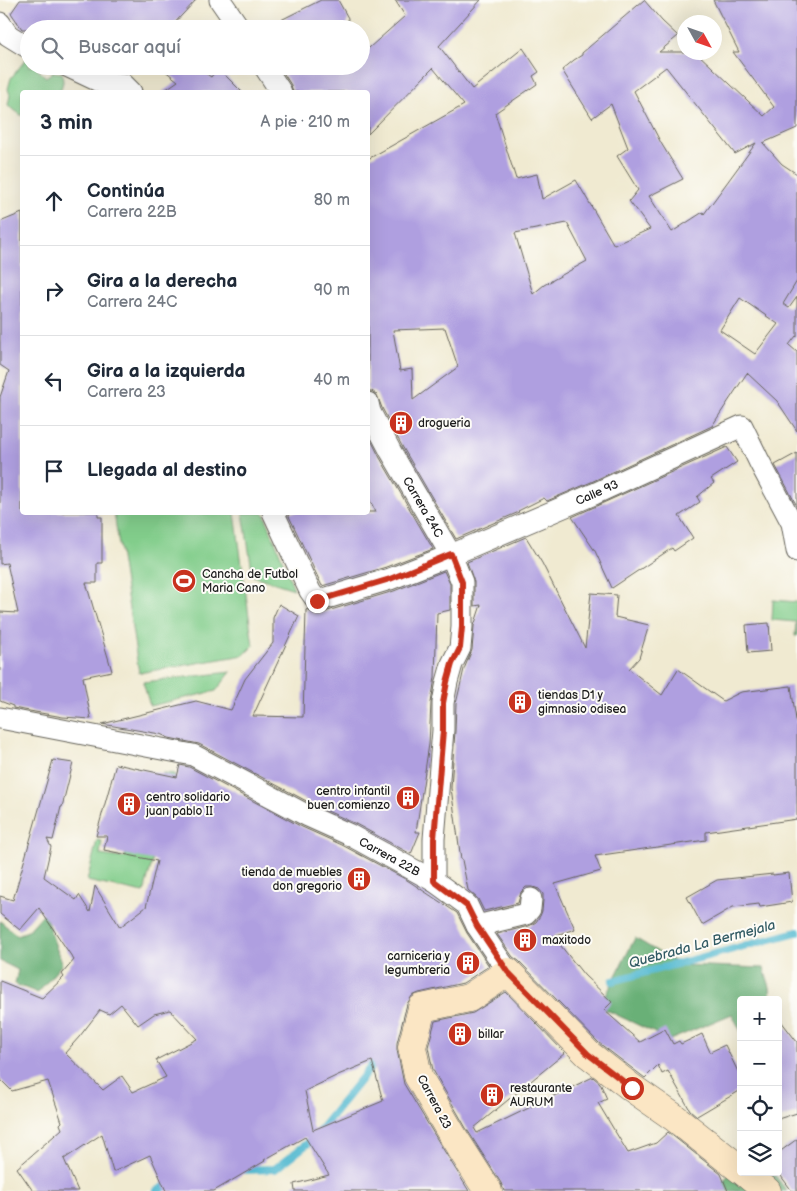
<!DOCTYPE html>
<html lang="es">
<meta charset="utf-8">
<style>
:root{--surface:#fff;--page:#f6f6f7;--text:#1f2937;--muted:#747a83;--line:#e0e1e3}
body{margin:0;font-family:"Balsamiq Sans",sans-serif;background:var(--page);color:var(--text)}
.controls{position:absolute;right:15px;bottom:15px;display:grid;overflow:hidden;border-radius:5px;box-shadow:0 5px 20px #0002}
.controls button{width:45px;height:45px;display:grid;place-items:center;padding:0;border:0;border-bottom:1px solid var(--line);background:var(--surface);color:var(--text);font:25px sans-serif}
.compass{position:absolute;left:677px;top:15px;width:45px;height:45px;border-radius:50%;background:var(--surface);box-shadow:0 5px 20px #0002;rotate:130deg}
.stop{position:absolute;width:15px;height:15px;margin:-11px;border:4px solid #c8321e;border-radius:50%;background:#fff}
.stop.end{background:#c8321e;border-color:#fff;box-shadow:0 1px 5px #0008}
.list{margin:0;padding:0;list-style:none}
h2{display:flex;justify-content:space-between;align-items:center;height:65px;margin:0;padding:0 20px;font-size:21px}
h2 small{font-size:16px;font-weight:400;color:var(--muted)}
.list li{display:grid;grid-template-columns:32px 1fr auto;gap:15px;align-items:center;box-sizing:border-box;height:90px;padding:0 20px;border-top:1px solid var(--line)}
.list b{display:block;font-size:19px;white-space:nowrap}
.list p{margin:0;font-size:16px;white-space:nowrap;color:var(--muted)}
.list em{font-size:16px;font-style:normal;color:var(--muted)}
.icon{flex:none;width:28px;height:28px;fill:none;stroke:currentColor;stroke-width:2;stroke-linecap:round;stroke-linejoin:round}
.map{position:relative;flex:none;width:797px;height:1191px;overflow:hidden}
.search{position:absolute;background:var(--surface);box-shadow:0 5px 20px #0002;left:20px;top:20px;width:350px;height:55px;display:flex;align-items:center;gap:12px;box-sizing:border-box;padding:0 18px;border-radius:28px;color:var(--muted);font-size:19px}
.panel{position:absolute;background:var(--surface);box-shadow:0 5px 20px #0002;left:20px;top:90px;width:350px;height:425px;border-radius:5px}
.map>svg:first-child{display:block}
</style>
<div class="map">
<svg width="797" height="1191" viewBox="0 0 797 1191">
<rect width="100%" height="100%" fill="#fdfcf7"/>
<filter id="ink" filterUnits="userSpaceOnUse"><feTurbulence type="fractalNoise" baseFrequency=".02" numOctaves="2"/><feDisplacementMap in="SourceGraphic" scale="10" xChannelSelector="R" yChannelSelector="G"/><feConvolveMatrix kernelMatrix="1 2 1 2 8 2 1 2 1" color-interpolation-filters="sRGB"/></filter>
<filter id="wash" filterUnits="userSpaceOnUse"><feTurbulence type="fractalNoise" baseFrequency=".0096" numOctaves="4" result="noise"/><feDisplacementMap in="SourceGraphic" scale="20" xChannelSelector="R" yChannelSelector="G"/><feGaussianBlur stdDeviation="1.12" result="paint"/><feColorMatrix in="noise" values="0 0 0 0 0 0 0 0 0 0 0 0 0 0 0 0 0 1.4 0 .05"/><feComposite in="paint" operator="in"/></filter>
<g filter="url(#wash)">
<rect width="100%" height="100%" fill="#f0ead1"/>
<g fill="#82cd8b" stroke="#4f7454">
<polygon points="27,58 29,59 29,66 35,66 38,70 46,77 53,72 62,73 63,82 60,92 22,92 22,116 8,105 10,95 8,89 11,78"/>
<polygon points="114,513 235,513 253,646 244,655 139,673"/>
<polygon points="243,513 264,513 294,589 253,576"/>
<polygon points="773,600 797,602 797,636 795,636 796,622 772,620"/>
<polygon points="231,672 216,691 150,706 143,682"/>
<polygon points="163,773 175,774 144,893 87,881 97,840 102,841 100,855 124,858 132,840 150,842"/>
</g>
<g fill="#69b077" stroke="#42664a">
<polygon points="44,913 62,964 38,993 15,984 18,970 0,961 0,921 17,935 28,931"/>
<polygon points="635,938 680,965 764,968 770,987 771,1000 741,1000 741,1032 732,1014 670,1040 600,1007"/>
<polygon points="741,1160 741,1172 773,1172 787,1191 715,1191"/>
</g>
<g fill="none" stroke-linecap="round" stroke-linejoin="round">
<g stroke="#52b9d0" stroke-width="8">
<polyline points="613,981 797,932"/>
<polyline points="239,1170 275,1169 312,1140 378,1058"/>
<polyline points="157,1191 173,1182"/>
</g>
</g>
<g id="blocks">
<g fill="#af9fe0" fill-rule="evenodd">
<polygon points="20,0 196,0 169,29 22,29 11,13"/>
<polygon points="321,0 338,0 348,18 347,29 263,29"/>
<path d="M395,0H481L439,46L472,89L523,48L539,72L533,76L537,84L495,113L516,179L537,174L542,199L576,180L614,245L650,229L629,201L638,190L617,156L628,148L611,104L592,118L562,70L574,60L582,55V53L644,0L662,21L678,36L659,52H696L764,116L774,107L733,52H739L713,0H797V128L763,143L782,164L797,174V281L783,304L789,308L797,297V337L796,336L789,345L797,352V431L777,401L747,373L712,426L589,483L547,501L544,498L518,511L519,512L456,539L402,446L382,408L377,395L372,391H368V159L464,105L433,68L368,134V92H293L291,85L279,66H361V55L405,16ZM666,67L735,154L756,143L704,214L703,212L672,232L649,196L683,179L661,143L634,91ZM567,223L587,261L544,285L533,294L515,233ZM740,298L778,324L755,354L720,330ZM445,328L458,367L413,400L412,369L400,371L393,330Z"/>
<polygon points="159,66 195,66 211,77 218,68 242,92 162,92 178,81"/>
<polygon points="22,213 22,512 98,512 98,517 102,517 102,563 97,563 97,583 86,583 112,671 83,677 91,719 63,717 13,708 13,706 0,701 0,612 18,613 7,563 0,564 0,397 9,371 0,365 0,222"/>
<polygon points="368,434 380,458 433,549 386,567 322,586 287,512 376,512 368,497"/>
<polygon points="727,447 737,462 711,479 714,483 697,497 700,502 679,516 693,538 674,551 672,548 612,588 595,551 572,517"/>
<polygon points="797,453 797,506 775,465"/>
<polygon points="526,537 542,563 585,648 591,593 617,595 615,617 649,625 639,658 629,669 662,695 678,669 723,701 741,692 791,686 797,727 797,819 706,832 706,840 595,856 601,871 555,884 575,929 553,936 584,975 612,1002 604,1010 640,1042 665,1029 673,1044 679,1041 681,1044 702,1034 710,1052 725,1045 741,1078 741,1090 697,1116 690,1110 668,1071 662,1074 658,1065 645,1078 641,1075 599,1043 519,961 513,957 497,934 529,926 536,922 540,916 542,911 543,900 543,894 539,889 533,887 526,887 521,892 518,903 484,911 478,899 468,890 462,860 461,860 451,788 455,731 456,704 464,669 472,650 474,626 481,605 474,606 474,582 467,562"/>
<polygon points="444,571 450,584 450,610 437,613 435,677 431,703 429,744 416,832 420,832 411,854 354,823 314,805 199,744 169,738 160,734 102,724 196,701 231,710 245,679 273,643 273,618 279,604 299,616 253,716 303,717 306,610 308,609 313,613 321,613 394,591"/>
<polygon points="769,623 771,651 748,653 746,625"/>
<path d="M53,760L73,763L62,807H61L53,840L47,839L51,847L44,877L76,900L79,895L90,912L95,886L120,927L146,907L157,861L104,850L107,836H96L116,764L177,777L180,765L189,767L302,827L342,845L407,880L457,913L467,933L489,966L463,983L419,993L412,996L407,1004L397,1043V1050L404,1084L440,1144L469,1191H295L294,1184L329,1175L305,1137L264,1160L265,1161L214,1191H166L150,1155L113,1172L102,1134L64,1159L78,1191H33L17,1168L62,1129L60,1124L62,1122L48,1081L12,1091L0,1079V981L42,998L64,977L62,974L74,960L39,908L20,930L0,914V896L13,900ZM121,1004L138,1025L154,1014L170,1010L197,1039L156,1060L166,1077L133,1092L122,1076L103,1090L102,1089L65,1053L80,1036L100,1010L109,1014ZM372,1061L383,1101L313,1130L305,1091L338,1075Z"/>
<polygon points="789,873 792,902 760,907 759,904 733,907 702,925 687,897 717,880 773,874 773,875"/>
<polygon points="506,992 565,1053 474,1128 477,1133 593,1077 600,1083 607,1099 598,1103 628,1153 656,1143 668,1132 721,1174 728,1191 504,1191 501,1183 466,1128 433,1070 428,1047 435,1021 473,1013"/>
<polygon points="778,1017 797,1042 797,1113 778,1119"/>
<polygon points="797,1139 797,1191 792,1191 778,1172 778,1153"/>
</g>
</g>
</g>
<g filter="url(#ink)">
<use href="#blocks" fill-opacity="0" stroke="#66645b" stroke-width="1"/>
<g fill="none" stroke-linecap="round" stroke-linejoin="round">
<g stroke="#66645b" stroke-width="23">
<g id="street">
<polyline points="220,0 240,29"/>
<polyline points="0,23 8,35 29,48"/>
<polyline points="67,66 103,83 123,84 131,92"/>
<polyline points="264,66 281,92"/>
<path id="s1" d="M368,403L370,412L391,452L451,555L462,582V627L460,648L452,664L447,682L443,703V730L434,839V881"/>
<path id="s2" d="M273,512L310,591L317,601L390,579L451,555L594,494L742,426L759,461L792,523L797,551"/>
<path id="s3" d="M0,718L193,755L308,816L348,834L434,881L467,905L477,926L508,972"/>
<polyline points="477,926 526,914 530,909 531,899"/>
</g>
</g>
<g stroke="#66645b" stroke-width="29">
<g id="secondary">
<polyline points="744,1172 767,1191"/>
<polyline points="488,1191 453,1136 418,1076 412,1047 422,1008 469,998 508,972 588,1054 632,1088 675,1118 741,1170"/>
</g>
</g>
<use href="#street" stroke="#fff" stroke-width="21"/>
<use href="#secondary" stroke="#fbe6c4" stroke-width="28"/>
</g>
</g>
<g fill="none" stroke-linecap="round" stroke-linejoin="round" filter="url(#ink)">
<polyline stroke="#c8321e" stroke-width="6" points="317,601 390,579 451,554 462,582 462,627 460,648 452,664 447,682 443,703 443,730 434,839 434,881 467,906 477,926 508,972 588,1054 632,1088"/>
</g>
<defs>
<g id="building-disc" transform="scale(1.25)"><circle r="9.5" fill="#c8321e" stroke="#fdfcf7"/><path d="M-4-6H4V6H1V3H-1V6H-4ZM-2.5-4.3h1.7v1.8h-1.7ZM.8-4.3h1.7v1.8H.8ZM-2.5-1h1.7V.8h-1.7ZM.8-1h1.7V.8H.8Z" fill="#fff"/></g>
<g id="stadium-disc" transform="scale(1.25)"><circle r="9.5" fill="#c8321e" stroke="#fdfcf7"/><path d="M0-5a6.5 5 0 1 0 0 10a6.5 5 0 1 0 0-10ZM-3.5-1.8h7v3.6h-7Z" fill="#fff"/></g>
</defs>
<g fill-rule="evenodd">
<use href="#building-disc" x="401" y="423"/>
<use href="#stadium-disc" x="184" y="581"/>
<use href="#building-disc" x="520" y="702"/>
<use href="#building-disc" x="408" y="798"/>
<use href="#building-disc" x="129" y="804"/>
<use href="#building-disc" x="359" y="879"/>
<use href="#building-disc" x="525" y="940"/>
<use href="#building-disc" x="468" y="963"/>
<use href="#building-disc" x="460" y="1034"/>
<use href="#building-disc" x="492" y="1095"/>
</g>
<g text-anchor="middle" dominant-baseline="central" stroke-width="4" stroke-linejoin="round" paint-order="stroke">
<g font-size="12" fill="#1c1c1c" stroke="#fdfcf7" text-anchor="start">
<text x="418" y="423">drogueria</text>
<text x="202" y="574">Cancha de Futbol<tspan x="202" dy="14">Maria Cano</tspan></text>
<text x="538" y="695">tiendas D1 y<tspan x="538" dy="14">gimnasio odisea</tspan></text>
<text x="390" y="791" text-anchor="end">centro infantil<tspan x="390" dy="14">buen comienzo</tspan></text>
<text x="146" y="797">centro solidario<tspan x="146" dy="14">juan pablo II</tspan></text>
<text x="342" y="872" text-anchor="end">tienda de muebles<tspan x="342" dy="14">don gregorio</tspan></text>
<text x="542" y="940">maxitodo</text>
<text x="450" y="956" text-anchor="end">carniceria y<tspan x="450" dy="14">legumbreria</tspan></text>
<text x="478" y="1034">billar</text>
<text x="510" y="1088">restaurante<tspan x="510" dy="14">AURUM</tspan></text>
</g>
<g font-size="12" fill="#1c1c1c" stroke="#fdfcf7">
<text stroke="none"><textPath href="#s2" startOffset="400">Calle 93</textPath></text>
<text stroke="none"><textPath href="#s1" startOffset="118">Carrera 24C</textPath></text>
<text stroke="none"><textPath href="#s3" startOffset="418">Carrera 22B</textPath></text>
<text transform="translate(434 1102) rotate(62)">Carrera 23</text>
</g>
<g font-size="14" font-style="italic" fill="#325b64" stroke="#fdfcf7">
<text transform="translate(702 944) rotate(-15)">Quebrada La Bermejala</text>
</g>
</g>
</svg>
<div class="controls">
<button>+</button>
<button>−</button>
<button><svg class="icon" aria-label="locate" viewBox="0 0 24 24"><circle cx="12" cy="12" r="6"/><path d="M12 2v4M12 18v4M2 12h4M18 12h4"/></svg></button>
<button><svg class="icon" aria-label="layers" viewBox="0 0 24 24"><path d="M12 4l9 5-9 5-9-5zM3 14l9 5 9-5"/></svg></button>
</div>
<svg class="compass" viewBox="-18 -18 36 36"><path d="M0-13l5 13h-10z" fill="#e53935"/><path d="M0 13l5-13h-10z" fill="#747a83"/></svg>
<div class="stop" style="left:632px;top:1088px"></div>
<div class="stop end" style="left:317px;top:601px"></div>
<div class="search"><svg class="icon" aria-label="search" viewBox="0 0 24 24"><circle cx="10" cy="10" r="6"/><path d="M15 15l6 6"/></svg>Buscar aquí</div>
<section class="panel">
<h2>3 min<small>A pie · 210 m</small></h2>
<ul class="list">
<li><svg class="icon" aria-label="ahead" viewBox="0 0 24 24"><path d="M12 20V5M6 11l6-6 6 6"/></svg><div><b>Continúa</b><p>Carrera 22B</p></div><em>80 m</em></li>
<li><svg class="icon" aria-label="right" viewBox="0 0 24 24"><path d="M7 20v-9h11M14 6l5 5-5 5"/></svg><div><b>Gira a la derecha</b><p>Carrera 24C</p></div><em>90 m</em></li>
<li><svg class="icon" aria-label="left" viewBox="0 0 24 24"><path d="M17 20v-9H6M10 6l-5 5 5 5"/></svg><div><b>Gira a la izquierda</b><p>Carrera 23</p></div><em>40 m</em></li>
<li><svg class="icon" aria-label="arrive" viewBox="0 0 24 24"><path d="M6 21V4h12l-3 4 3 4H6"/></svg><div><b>Llegada al destino</b></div></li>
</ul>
</section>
</div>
